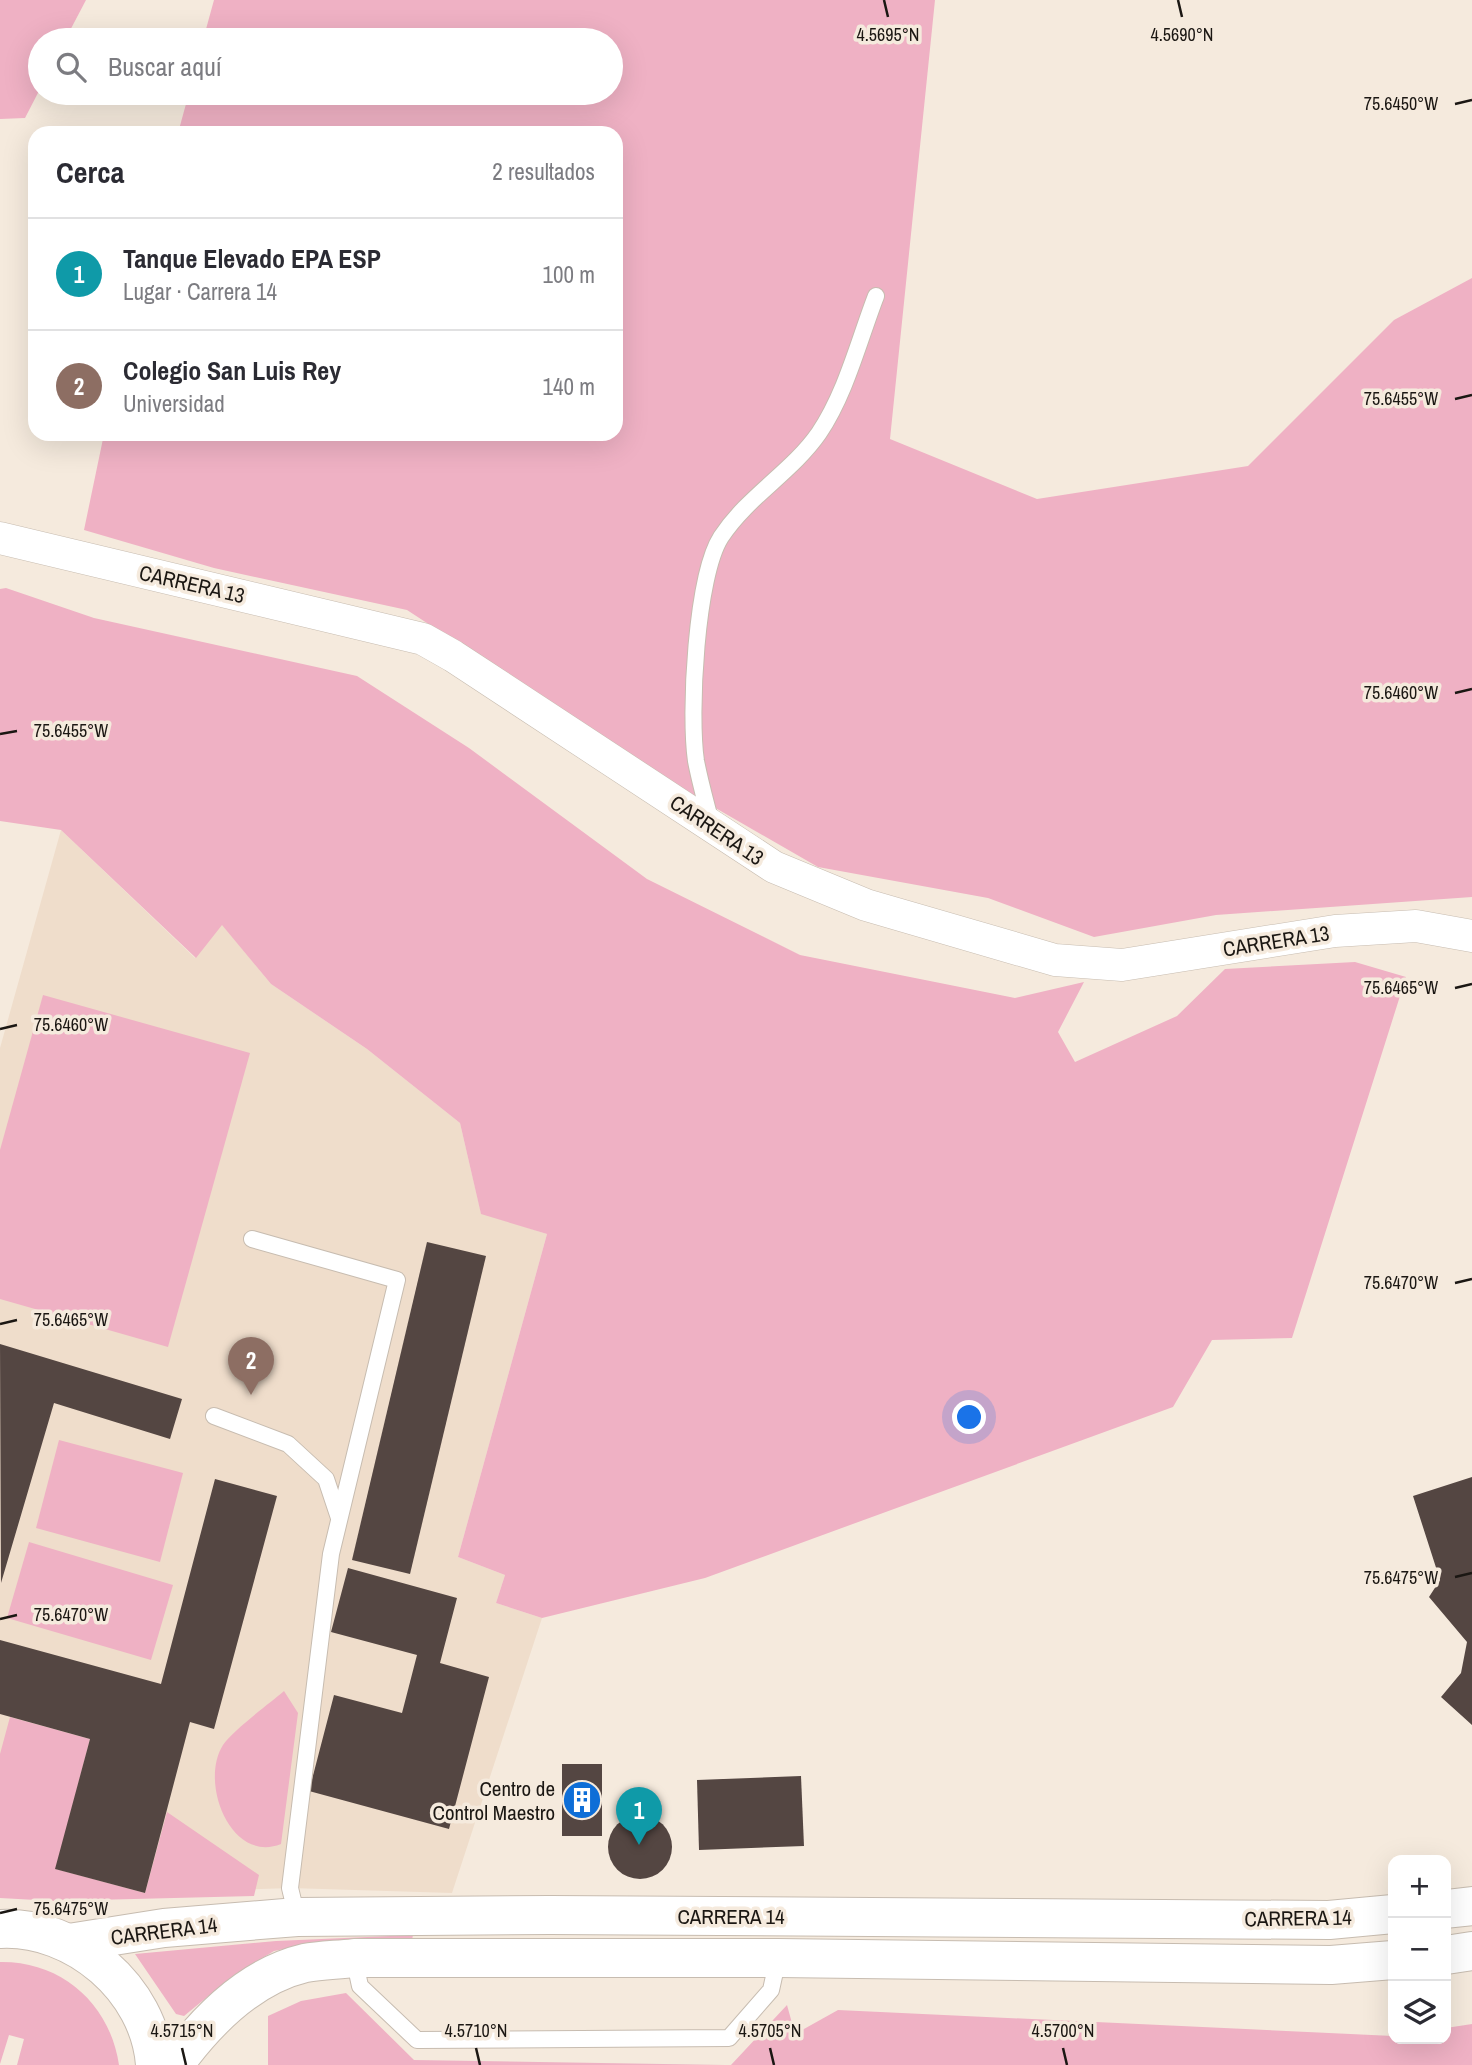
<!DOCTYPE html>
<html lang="es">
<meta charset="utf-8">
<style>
:root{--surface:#fff;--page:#f7f7f7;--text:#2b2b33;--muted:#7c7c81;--line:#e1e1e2;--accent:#0e6ed7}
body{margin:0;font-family:"Archivo Narrow",sans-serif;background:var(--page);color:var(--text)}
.controls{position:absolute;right:21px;bottom:21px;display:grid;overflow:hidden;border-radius:14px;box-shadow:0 7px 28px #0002}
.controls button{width:63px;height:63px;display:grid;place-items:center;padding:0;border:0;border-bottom:2px solid var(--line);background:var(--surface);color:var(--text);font:35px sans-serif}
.you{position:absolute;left:970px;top:1418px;width:24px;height:24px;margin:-18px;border:5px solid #fff;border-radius:50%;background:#1a73e8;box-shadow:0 0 0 10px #1a73e833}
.badge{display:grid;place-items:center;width:46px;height:46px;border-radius:50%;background:var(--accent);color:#fff;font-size:23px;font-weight:700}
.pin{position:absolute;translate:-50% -58px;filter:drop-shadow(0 2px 4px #0008)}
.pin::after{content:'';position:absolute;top:37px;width:24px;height:21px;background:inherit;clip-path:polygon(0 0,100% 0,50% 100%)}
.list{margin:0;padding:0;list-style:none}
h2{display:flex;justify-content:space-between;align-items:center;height:91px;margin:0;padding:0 28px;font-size:30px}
h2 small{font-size:23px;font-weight:400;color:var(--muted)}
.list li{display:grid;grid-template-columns:46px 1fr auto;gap:21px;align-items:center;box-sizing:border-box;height:112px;padding:0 28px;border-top:2px solid var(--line)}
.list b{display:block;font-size:26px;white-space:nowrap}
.list p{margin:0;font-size:23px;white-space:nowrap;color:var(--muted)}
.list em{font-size:23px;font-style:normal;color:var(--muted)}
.icon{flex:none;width:38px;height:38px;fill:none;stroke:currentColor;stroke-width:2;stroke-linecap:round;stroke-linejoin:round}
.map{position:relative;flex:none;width:1472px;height:2065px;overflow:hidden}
.search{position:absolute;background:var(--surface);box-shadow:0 7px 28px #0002;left:28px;top:28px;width:595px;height:77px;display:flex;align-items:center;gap:18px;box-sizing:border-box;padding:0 24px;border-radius:38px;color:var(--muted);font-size:26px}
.panel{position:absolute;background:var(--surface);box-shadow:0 7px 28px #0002;left:28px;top:126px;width:595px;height:315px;border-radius:21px}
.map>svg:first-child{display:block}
</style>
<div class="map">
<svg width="1472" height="2065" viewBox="0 0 1472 2065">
<rect width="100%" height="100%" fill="#f5eadd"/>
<polygon fill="#efddcb" points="61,830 195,958 222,924 271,984 367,1049 460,1123 481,1213 547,1234 458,1557 505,1575 496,1603 542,1618 452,1893 290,1888 145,1893 0,1883 0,1048"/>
<g fill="#efb1c4">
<polygon points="0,0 86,0 65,40 40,40 40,89 25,118 0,119"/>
<polygon points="214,0 935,0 890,439 1037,499 1248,466 1394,320 1472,278 1472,897 1216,915 1094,937 988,898 818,867 667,780 407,610 214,568 84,530 104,434 616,434 616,133 178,133 189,93 611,93 611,40 203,40"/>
<polygon points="6,588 94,618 357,676 469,748 647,879 800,955 1015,998 1084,982 1058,1032 1075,1062 1177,1016 1225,969 1355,962 1406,977 1292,1338 1212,1340 1173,1407 705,1578 542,1618 496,1603 505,1575 458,1557 547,1234 481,1214 460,1123 367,1049 271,984 222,925 196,958 61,830 0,821 0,589"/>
<polygon points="43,995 250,1053 168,1347 0,1299 0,1150"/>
<polygon points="59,1440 183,1473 160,1562 36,1528"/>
<polygon points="29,1542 173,1585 151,1660 7,1618"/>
<path d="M284,1691L298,1713L281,1844C231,1864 199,1783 223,1745C233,1730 269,1704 284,1691Z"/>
<polygon points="10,1717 90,1739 56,1869 145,1893 167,1812 259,1875 254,1896 54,1901 0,1898 0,1754"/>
<polygon points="413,1935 412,1940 304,1945 274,1951 234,1975 184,2016 176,2014 135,1954 276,1941"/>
<path d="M0,1962C62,1961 110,2004 119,2065H17L24,2039L9,2035L0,2064Z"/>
<polygon points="346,1993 414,2060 725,2065 268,2065 268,2016 301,2001"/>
<polygon points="787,2005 795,2034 838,2010 1393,2036 1393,2039 1446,2039 1446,2028 1472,2024 1472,2065 731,2065"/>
</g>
<g fill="#544642">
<polygon points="427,1242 486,1256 410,1574 352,1560"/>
<polygon points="0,1344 182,1399 170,1439 54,1403 1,1583"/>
<polygon points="1472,1477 1472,1725 1441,1697 1461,1673 1467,1642 1429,1597 1440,1580 1413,1496"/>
<polygon points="215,1479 277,1496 214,1729 190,1722 145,1893 55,1869 90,1739 0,1714 0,1640 161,1684"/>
<polygon points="348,1568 457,1598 440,1663 489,1677 449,1829 309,1791 334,1695 402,1713 417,1655 331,1632"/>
<rect x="562" y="1764" width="40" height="72"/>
<polygon points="801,1776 804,1846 699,1850 697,1780"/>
<circle cx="640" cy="1847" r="32"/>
</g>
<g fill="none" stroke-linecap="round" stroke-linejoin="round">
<g stroke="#c7bcb0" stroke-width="18">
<g id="service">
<path d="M711,823C706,803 700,782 696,761C689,714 696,576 721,537C748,496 792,472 819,433C846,393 859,340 876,296"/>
<polyline points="252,1239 397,1280 331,1554 290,1888 297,1917"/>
<polyline points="214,1416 288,1444 326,1479 339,1518"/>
<polyline points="354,1958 360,1986 417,2040 729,2038 771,1990 778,1958"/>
</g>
</g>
<g stroke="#c7bcb0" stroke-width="33">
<polyline id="minor" points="0,538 423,639 453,656 774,867 866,905 1055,960 1122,965 1335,931 1416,926 1472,936"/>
</g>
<g stroke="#c7bcb0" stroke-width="40">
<g id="secondary">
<polyline points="1446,1909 1472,1906"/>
<polyline points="69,1943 164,1928 297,1917 550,1915 1329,1920 1393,1914"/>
<polyline points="1446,1955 1472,1951"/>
<path d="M174,2065C206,2021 250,1976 305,1963C321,1960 338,1960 354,1958H778L1331,1965L1393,1960"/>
</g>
</g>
<g stroke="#c7bcb0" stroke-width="40">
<path id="primary" d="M0,1929C75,1925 150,1989 155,2065"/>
</g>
<use href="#service" stroke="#fff" stroke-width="16"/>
<use href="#minor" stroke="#fff" stroke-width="32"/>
<use href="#secondary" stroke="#fff" stroke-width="38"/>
<use href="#primary" stroke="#fff" stroke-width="38"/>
</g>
<path fill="none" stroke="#1b1713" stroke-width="2.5" d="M884,0L888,17M1178,0L1182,17M1455,104L1472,100M1455,399L1472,395M1455,693L1472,689M0,734L17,731M1455,988L1472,984M0,1029L17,1025M1455,1283L1472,1279M0,1324L17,1320M1455,1577L1472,1573M0,1619L17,1615M0,1913L17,1909M182,2048L186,2065M476,2048L480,2065M770,2048L774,2065M1063,2048L1067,2065"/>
<defs>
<g id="building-disc" transform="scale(2.0125)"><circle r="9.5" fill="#0e6ed7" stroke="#f5eadd"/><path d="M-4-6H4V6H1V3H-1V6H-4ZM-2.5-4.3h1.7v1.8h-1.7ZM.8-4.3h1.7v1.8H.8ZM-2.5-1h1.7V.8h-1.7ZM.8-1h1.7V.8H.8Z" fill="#fff"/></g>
</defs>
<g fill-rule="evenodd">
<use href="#building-disc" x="582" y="1800"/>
</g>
<g text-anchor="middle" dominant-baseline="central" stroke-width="7" stroke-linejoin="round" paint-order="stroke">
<g font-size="21" fill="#1b1713" stroke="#f5eadd">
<text transform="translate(192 584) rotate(13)">CARRERA 13</text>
<text transform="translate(717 830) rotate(34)">CARRERA 13</text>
<text transform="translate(1276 941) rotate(-9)">CARRERA 13</text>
<text x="731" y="1916">CARRERA 14</text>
<text transform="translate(1298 1918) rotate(-1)">CARRERA 14</text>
<text transform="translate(164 1931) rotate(-7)">CARRERA 14</text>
</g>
<g font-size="21" fill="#1b1713" stroke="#f5eadd" text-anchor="end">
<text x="555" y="1788">Centro de<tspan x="555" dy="24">Control Maestro</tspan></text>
</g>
</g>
<g font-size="18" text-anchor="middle" fill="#1b1713" stroke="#f5eadd" stroke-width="7" stroke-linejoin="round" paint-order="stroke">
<text x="888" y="41">4.5695°N</text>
<text x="1182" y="41">4.5690°N</text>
<text x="1401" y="110">75.6450°W</text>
<text x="1401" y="405">75.6455°W</text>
<text x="1401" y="699">75.6460°W</text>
<text x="71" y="737">75.6455°W</text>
<text x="1401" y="994">75.6465°W</text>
<text x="71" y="1031">75.6460°W</text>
<text x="1401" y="1289">75.6470°W</text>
<text x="71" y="1326">75.6465°W</text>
<text x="1401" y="1584">75.6475°W</text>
<text x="71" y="1621">75.6470°W</text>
<text x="71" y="1915">75.6475°W</text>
<text x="182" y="2037">4.5715°N</text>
<text x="476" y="2037">4.5710°N</text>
<text x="770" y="2037">4.5705°N</text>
<text x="1063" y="2037">4.5700°N</text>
</g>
</svg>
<div class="controls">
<button>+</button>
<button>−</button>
<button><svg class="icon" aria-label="layers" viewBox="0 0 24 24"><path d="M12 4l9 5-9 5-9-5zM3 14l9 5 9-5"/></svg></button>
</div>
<div class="you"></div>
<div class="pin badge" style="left:639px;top:1845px;background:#0f9aa8">1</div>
<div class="pin badge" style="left:251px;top:1395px;background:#8d6e63">2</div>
<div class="search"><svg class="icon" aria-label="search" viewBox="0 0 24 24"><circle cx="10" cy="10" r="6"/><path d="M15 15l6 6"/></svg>Buscar aquí</div>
<section class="panel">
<h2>Cerca<small>2 resultados</small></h2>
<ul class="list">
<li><span class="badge" style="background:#0f9aa8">1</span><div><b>Tanque Elevado EPA ESP</b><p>Lugar · Carrera 14</p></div><em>100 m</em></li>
<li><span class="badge" style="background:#8d6e63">2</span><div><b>Colegio San Luis Rey</b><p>Universidad</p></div><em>140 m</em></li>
</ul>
</section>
</div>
